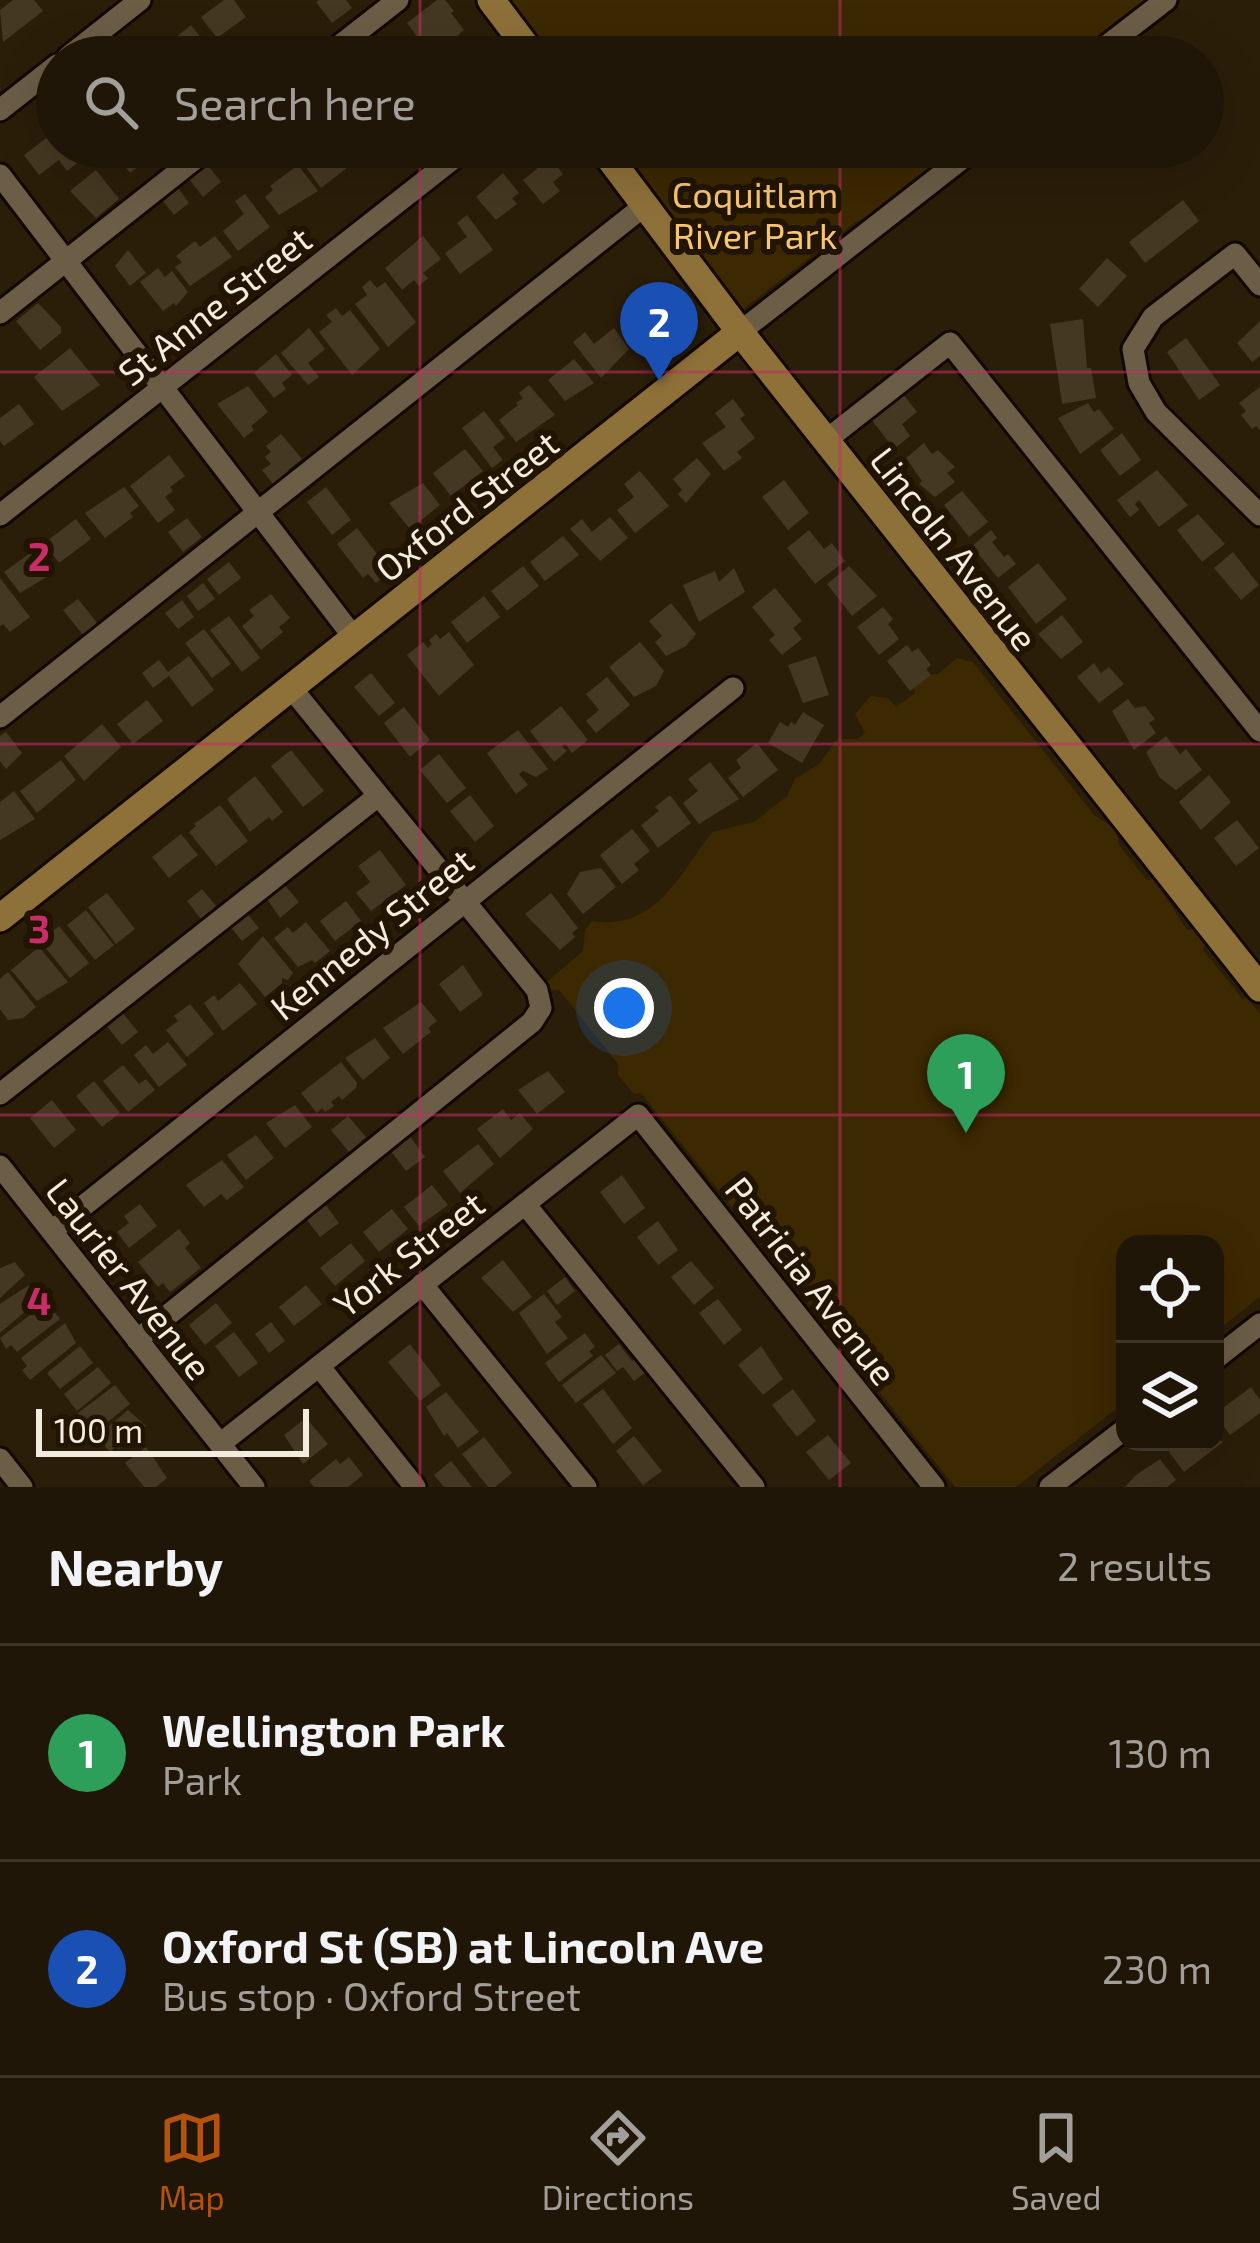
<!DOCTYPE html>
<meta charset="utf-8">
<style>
:root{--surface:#201607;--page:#2d2315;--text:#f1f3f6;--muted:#a29f9b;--line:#3d3528;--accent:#b45309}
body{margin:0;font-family:"Exo 2",sans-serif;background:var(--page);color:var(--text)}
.controls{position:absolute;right:36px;bottom:36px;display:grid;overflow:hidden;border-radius:24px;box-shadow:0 12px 48px #0002}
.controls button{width:108px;height:108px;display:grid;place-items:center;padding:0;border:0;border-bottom:3px solid var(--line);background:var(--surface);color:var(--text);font:60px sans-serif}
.scale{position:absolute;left:36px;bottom:30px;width:273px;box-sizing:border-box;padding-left:12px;border:6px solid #f4ecdf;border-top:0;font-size:33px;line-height:42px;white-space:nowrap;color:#f4ecdf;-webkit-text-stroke:9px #211502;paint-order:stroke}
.you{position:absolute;left:624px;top:1008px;width:42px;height:42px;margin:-30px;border:9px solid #fff;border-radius:50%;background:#1a73e8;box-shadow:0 0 0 18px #1a73e833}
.badge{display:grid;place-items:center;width:78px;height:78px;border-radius:50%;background:var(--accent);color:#fff;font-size:39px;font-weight:700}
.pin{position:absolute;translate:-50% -99px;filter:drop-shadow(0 3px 6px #0008)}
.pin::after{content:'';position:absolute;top:63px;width:42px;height:36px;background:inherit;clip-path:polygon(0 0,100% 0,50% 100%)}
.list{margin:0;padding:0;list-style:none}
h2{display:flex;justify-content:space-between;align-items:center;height:156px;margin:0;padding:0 48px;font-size:51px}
h2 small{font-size:39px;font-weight:400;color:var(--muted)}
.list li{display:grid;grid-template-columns:78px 1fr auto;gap:36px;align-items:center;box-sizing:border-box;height:216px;padding:0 48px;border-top:3px solid var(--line)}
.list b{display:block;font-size:45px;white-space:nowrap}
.list p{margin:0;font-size:39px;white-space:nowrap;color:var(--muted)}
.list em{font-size:39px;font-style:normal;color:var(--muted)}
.icon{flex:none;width:66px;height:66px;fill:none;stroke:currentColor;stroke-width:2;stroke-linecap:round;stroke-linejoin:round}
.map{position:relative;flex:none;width:1260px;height:1487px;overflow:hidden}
.search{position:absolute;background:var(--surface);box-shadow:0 12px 48px #0002;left:36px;right:36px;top:36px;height:132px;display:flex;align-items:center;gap:30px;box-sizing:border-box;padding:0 42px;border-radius:66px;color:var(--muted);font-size:45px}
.sheet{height:588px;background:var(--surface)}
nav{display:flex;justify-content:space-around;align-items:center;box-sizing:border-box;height:168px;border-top:3px solid var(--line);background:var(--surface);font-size:33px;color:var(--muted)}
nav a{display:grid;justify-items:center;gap:6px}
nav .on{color:var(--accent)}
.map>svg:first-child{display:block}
</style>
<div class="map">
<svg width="1260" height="1487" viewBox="0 0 1260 1487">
<rect width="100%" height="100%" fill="#2a1e09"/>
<g fill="#3c2801">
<path d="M511,0H1147C1122,19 1101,44 1075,57H553Z"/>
<polygon points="620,147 955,147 881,213 856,222 742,310 680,227 668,225 657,209 655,194"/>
<path d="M957,658L973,662L1094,815L1116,829L1119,845L1147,880L1154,879L1187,930L1194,929L1206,942L1203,950L1242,998L1248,999L1260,1013V1297L1215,1332V1244H1125V1402L1016,1487H955L641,1093L634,1094L618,1075V1064L559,990L547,991L542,986L583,951L585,930L592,921C657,931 680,873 712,832L754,822L787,796L795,779L819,764L837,739H857L865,733L855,714L871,696L888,698L896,707L915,693L913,686L922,675L938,674Z"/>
</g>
<g fill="#453822">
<polygon points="13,0 34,0 43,11 3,42 0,10"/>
<polygon points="224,0 234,0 246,17 217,38 201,17"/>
<polygon points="319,0 346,0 352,8 332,23 316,2"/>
<polygon points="437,0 445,0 454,11 451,13 464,30 458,35 474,57 439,57 444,54 440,49 437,52 431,45 426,49 407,23"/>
<polygon points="191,25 212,52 206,57 149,57 169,42 173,48 179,43 175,38"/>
<polygon points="370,35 386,55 383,57 360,57 353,48"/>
<polygon points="57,130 57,147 77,147 85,157 67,171 59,160 39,175 24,155"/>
<polygon points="128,147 139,147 148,159 130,173 117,155"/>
<polygon points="330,147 353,147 361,157 321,188 305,166"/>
<polygon points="529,147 542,147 563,174 553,182 560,191 543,204 523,180 537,169 523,151"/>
<polygon points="206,163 221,182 203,197 188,178"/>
<polygon points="298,165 318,191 279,215 265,197 273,190 270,186"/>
<polygon points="96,170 119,199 96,218 70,191"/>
<polygon points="503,173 519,193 512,198 517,204 496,220 476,197"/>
<polygon points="176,185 189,203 174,215 160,197"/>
<polygon points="245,194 270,227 238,251 223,231 244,214 235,201"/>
<polygon points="1183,200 1199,221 1145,263 1129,242"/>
<polygon points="467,215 493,250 460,274 445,253 467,237 457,223"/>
<polygon points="215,236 232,257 190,286 175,267 182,262 176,256 195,241 200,247"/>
<polygon points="423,236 441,259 423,273 428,278 419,286 414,280 402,290 385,268"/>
<polygon points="128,250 146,273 130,286 115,266"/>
<polygon points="1107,258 1127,276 1098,307 1079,289"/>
<polygon points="158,268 165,277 172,271 188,292 176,306 174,303 163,311 140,282"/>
<polygon points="370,280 377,288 385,282 416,322 388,347 355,304 367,295 362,287"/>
<polygon points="663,293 679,314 636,344 622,325"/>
<polygon points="38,303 61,327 61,333 40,350 16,321"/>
<polygon points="336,308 342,316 350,310 380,349 352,375 319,332 332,322 326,315"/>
<polygon points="1083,319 1087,368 1091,368 1096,398 1062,404 1050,324"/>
<polygon points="1260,321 1260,356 1252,362 1237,343"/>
<polygon points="309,328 325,349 308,363 319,377 308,385 281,353"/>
<polygon points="614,328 629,349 601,378 573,342 585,332 594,344"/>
<polygon points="1186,338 1220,385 1199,400 1167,352"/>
<polygon points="70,348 100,385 62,411 34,377"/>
<polygon points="276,354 292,375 282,383 286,389 274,398 254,373"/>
<polygon points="574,359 594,383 565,401 548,380"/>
<polygon points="529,385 555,415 516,442 499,420 518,405 516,403 523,398 519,393"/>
<polygon points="248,386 268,412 251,426 254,430 244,438 217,404"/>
<polygon points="1260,387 1260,430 1256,426 1252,429 1241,415 1246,411 1239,403"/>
<polygon points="903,394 917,412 902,424 910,436 894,449 871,419"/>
<polygon points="733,399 745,415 740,419 755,438 737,452 742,458 724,471 702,443 726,427 715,413"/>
<polygon points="1088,403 1094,412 1099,409 1114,429 1080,454 1058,418"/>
<polygon points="19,404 34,424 4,446 0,441 0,418"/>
<polygon points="484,411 505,438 493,447 503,460 492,468 462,428"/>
<polygon points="1122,433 1141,460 1120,476 1100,450"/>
<polygon points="281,434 302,459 288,470 293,475 276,488 262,470 271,464 265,457 271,452 266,446"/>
<polygon points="924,443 932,454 938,450 955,467 947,473 955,482 935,497 919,484 922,481 906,458"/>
<polygon points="465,449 483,471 451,496 433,473"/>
<polygon points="169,455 185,476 170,487 173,491 165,497 175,510 158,523 130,486"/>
<polygon points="697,458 711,474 686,503 678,494 682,490 673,479"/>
<polygon points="1157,470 1188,505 1159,527 1139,500 1135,504 1139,510 1130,517 1117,500"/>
<polygon points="640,471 669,506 635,533 617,510 634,497 624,484"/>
<polygon points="784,480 809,513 788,530 762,497"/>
<polygon points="423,483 440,505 410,529 389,503"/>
<polygon points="124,487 139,506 130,513 133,517 105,538 85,513"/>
<polygon points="326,487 351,520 332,535 307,502"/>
<polygon points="962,491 988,522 969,537 944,505"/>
<polygon points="1198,514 1225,544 1202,562 1177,530"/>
<polygon points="610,517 628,538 600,561 570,529 582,519 592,532"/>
<polygon points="187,518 202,537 183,552 168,532"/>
<polygon points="76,519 91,539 59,563 44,543"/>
<polygon points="357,528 383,562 387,559 394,569 376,583 368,574 363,578 337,544"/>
<polygon points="809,530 824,549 832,543 845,561 815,584 787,548"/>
<polygon points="991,530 997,538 992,542 1004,557 1008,554 1016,564 998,578 972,546"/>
<polygon points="563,536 579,555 545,581 530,562"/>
<polygon points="36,549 41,549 55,572 20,593 4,572"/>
<polygon points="1233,552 1259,585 1241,600 1214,568"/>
<polygon points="229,562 241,578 219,595 207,579"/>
<polygon points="1038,563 1067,599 1036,624 1008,587"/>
<polygon points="523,566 539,586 507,611 491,591"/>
<polygon points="849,566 877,596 852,616 827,584"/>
<polygon points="734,568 745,592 699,622 683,585 715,571 719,582"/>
<polygon points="0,578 30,617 10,632 3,624 0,626"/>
<polygon points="203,583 215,599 198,611 187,596"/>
<polygon points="775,588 802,621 793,628 802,639 782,655 769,640 775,635 752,607"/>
<polygon points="271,594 290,618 279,627 283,632 261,650 242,626 254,616 249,610"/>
<polygon points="484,596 500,617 467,643 451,622"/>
<polygon points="78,599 98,624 83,635 63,610"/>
<polygon points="182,600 194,617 178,629 165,613"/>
<polygon points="671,603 696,634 686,646 666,656 655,642 662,636 649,621"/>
<polygon points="883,607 893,619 888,624 899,639 879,655 857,627"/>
<polygon points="1062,615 1083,642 1061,659 1038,634"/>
<polygon points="229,616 260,658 242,672 210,630"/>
<polygon points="204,629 231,664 212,678 185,643"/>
<polygon points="449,632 474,665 439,696 407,655 423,642 428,648 432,644 429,640 436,634 440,639"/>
<polygon points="640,642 664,671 656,686 634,697 609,667"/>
<polygon points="907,645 912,652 918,648 931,665 926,669 931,675 910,691 887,661"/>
<polygon points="189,656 214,690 192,707 169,676 153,688 142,673 159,660 168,672"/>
<polygon points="816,656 829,695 803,703 788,665"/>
<polygon points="1094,663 1101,673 1109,667 1124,684 1099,703 1077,677"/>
<polygon points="371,673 395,703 379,716 354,687"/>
<polygon points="607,677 630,705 596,733 586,721 599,710 586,694"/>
<polygon points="1128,699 1135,708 1145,706 1155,719 1149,723 1156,733 1134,750 1112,711"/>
<polygon points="147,700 163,721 133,744 117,724"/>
<polygon points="561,706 588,740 572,753 565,743 562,746 567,751 554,762 530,731"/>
<polygon points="404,707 430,740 410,757 384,723"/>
<polygon points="803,712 824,725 802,763 768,743 780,722 788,727 791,722 795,725"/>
<polygon points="102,724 121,747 84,781 64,756"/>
<polygon points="518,730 548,769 536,777 523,771 519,774 528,785 516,794 487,753"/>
<polygon points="6,732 22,753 6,769 0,761 0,736"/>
<polygon points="1166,736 1180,754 1186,749 1202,770 1176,790 1160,778 1146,752"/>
<polygon points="757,743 778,770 743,797 728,778 741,768 736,760"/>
<polygon points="291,750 324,791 303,807 271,766"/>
<polygon points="439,754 466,788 447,803 420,770"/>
<polygon points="61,760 76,780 37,813 20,791"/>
<polygon points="710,762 739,799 699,824 683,803 698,791 688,779"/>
<polygon points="1209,775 1231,802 1201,830 1179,802"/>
<polygon points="255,776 283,812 272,821 269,817 250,832 227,799"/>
<polygon points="14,791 35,819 0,840 0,802"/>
<polygon points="470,795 494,826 475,842 450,811"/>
<polygon points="670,795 691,823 658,848 641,825 659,811 655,807"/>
<polygon points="220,805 248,841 216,866 189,832 196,826 194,824"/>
<polygon points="1237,820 1259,848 1236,866 1214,838"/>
<polygon points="632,829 650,851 634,864 639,870 622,884 600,855"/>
<polygon points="181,834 198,855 169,878 152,857"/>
<polygon points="380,850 406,885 371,911 356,893 370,882 358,866"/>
<polygon points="601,868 616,887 583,914 567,894 580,872"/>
<polygon points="284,884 299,902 280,918 267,899"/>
<polygon points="202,889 216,906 201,919 187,901"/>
<polygon points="107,893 135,929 116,944 88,907"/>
<polygon points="551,893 578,928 572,933 575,937 560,950 525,914"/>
<polygon points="346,901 361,921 335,941 320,921"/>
<polygon points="86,910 114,945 95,960 67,925"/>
<polygon points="246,912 259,928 242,941 229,925"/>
<polygon points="306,922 330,951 315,963 312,960 298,967 274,938 288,927 293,933"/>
<polygon points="59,926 89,963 70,978 40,941"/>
<polygon points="263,936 293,973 288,980 282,978 282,983 265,997 238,964"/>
<polygon points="39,947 68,982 37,1001 11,970"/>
<polygon points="463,965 483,995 460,1012 439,984"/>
<polygon points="8,972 36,1007 23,1018 8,1020 0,1009 0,979"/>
<polygon points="240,983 257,1004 223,1031 204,1003 214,995 218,1001"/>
<polygon points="421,1002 437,1021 428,1028 431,1032 403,1054 383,1028"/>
<polygon points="190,1004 214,1034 187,1057 166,1030 178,1021 174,1016"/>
<polygon points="121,1011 138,1032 122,1045 105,1024"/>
<polygon points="375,1038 390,1058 363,1080 345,1058"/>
<polygon points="168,1042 187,1065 159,1087 134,1055 146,1045 153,1054"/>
<polygon points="341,1062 357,1083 356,1088 342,1100 339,1096 331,1102 334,1106 325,1112 322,1108 317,1113 301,1093"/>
<polygon points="123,1065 139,1084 146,1079 155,1090 128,1112 103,1081"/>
<polygon points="548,1071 565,1092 537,1114 518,1090"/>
<polygon points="94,1081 120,1113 102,1127 76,1096"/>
<polygon points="52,1100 76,1130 54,1148 30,1118"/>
<polygon points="295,1105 312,1127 285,1148 266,1123"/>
<polygon points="503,1109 511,1120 520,1113 533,1129 500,1158 477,1129"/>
<polygon points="348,1116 366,1137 349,1152 331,1130"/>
<polygon points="256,1135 274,1158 246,1180 227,1155"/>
<polygon points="409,1135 425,1157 406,1171 390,1150"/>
<polygon points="478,1144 494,1164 460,1193 443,1171"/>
<polygon points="222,1160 244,1187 227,1200 221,1194 204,1207 186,1185"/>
<polygon points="622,1175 645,1208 624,1224 600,1192"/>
<polygon points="432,1185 448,1205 419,1226 404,1207"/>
<polygon points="140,1204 157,1226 129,1248 117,1232 129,1223 124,1216"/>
<polygon points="325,1204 339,1223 320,1237 306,1219"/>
<polygon points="392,1209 408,1229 379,1252 363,1232"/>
<polygon points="658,1221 678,1250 658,1265 637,1237"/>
<polygon points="179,1229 190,1243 185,1248 201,1268 170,1292 163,1283 158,1287 138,1262"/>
<polygon points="351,1243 365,1261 335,1286 320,1268"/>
<polygon points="503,1260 532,1297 513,1312 481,1278"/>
<polygon points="691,1261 714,1288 694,1305 671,1277"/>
<polygon points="15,1262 25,1275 0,1298 0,1268"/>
<polygon points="565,1277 575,1291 557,1305 547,1291"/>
<polygon points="32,1283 43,1296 0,1333 0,1304"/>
<polygon points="306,1285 322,1304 294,1326 279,1307"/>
<polygon points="544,1294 562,1317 555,1322 568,1338 547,1354 519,1313"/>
<polygon points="718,1299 742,1330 724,1345 699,1313"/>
<polygon points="47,1302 60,1319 17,1352 11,1345 6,1349 0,1338"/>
<polygon points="216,1303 232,1323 205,1345 189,1325"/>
<polygon points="271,1322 285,1341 269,1353 255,1334"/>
<polygon points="65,1323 76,1343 30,1380 22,1370 27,1366 21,1358"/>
<polygon points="234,1332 258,1363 239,1377 215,1346"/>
<polygon points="585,1333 595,1347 589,1351 593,1356 559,1382 545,1363"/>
<polygon points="410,1344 441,1385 420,1401 388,1362"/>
<polygon points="619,1344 632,1361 640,1356 650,1369 634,1381 623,1367 617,1371 605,1355"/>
<polygon points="80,1346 93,1363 60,1389 47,1373"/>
<polygon points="761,1346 783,1379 763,1395 738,1365"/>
<polygon points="601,1355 616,1373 576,1403 562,1385"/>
<polygon points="98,1367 111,1383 77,1411 64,1394"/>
<polygon points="115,1385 130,1404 94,1433 78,1413"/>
<polygon points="1251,1387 1260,1400 1260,1413 1230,1435 1215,1414"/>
<polygon points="603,1389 632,1428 613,1444 583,1404"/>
<polygon points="793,1389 816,1421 797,1437 772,1405"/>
<polygon points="446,1392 479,1432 458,1448 447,1433 444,1436 426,1407"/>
<polygon points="128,1410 146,1426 119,1449 116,1446 110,1452 97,1436"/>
<polygon points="306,1418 328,1444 303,1464 284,1435"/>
<polygon points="828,1435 851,1463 829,1480 806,1452"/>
<polygon points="634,1436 662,1471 643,1485 616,1451"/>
<polygon points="484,1437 512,1473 495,1487 488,1487 462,1454"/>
<polygon points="1215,1437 1223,1442 1184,1472 1169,1452 1181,1442 1215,1442"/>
<polygon points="146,1447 167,1478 156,1487 144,1487 125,1463"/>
<polygon points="349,1457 363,1475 348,1487 314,1487 309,1481 336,1459 340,1464"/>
<polygon points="1160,1459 1176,1480 1167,1487 1125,1487 1136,1475"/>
<polygon points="451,1461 472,1487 444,1487 434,1475"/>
</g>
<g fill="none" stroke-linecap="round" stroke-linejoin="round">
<g stroke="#130800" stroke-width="27">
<g id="minor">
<polyline points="68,57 140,0"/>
<polyline points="325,57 398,0"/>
<polyline points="1092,57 1166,0"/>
<polyline points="0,110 57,65"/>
<polyline points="0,175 355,639"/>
<polyline points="1260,285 1235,254 1153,317 1133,349 1139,383 1156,412 1260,515"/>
<polyline points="0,313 210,147"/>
<polyline points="740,332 977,147"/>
<polyline points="825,441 950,343 1260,731"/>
<polyline points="0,515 468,147"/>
<polyline points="0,717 644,206"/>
<polyline points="0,1094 378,796"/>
<polyline points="0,1166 254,1487"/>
<polyline points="525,1204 754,1487"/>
<polyline points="52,1231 733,688"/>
<polyline points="422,1284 586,1487"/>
<polyline points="137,1340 532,1022 541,1008 537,990 292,689"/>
<polyline points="1215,1359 1260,1324"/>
<polyline points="319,1366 415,1487"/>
<polyline points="220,1444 638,1115 934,1487"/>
<polyline points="0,1459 22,1487"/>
<polyline points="1050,1487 1125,1429"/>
</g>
</g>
<g stroke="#130800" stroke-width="33">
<g id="major">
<polyline points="491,0 534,57"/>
<polyline points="601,147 740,332 1260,988"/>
<polyline points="0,918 740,332"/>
</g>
</g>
<use href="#minor" stroke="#6b5d46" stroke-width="21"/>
<use href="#major" stroke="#8e7039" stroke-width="27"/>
</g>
<path fill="none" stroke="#c72d68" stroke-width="3" stroke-opacity="0.55" d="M420,0V57M840,0V57M420,147V1487M840,147V1487M0,372H1260M0,744H1260M0,1115H1260"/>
<g text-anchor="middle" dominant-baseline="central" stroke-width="12" stroke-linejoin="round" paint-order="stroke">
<g font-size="36" fill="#f9c56f" stroke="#211502">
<text x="755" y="193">Coquitlam<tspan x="755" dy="41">River Park</tspan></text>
</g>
<g font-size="36" fill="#f4ecdf" stroke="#211502">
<text transform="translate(214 305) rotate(-38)">St Anne Street</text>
<text transform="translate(466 505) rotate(-38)">Oxford Street</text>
<text transform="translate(955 548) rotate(52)">Lincoln Avenue</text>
<text transform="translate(371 933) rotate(-39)">Kennedy Street</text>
<text transform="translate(408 1253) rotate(-38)">York Street</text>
<text transform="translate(130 1278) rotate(52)">Laurier Avenue</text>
<text transform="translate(812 1280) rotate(52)">Patricia Avenue</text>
</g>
</g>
<g font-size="39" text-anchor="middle" font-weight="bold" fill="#c72d68" stroke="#211502" stroke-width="12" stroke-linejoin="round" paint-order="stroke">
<text x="39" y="571">2</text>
<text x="39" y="943">3</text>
<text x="39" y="1315">4</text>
</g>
</svg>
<div class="controls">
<button><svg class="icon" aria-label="locate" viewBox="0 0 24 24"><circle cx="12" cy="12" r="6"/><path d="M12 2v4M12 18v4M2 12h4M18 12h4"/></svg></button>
<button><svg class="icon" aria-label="layers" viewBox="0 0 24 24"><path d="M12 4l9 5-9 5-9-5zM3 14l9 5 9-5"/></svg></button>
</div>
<div class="scale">100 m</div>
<div class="you"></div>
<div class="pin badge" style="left:966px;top:1133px;background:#2e9e5b">1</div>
<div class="pin badge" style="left:659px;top:381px;background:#1a4fb4">2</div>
<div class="search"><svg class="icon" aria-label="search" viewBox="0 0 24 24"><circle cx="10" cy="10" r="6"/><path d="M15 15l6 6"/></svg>Search here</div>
</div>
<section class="sheet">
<h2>Nearby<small>2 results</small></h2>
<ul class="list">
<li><span class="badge" style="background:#2e9e5b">1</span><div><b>Wellington Park</b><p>Park</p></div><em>130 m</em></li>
<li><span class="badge" style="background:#1a4fb4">2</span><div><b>Oxford St (SB) at Lincoln Ave</b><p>Bus stop · Oxford Street</p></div><em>230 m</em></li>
</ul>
</section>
<nav>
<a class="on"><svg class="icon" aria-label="map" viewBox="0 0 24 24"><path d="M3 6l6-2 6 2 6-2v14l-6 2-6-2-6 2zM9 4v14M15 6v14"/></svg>Map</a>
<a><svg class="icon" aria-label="directions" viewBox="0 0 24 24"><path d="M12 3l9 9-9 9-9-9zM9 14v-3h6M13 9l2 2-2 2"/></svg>Directions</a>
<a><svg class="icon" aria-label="saved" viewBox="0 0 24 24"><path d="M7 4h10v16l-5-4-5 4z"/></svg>Saved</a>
</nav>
